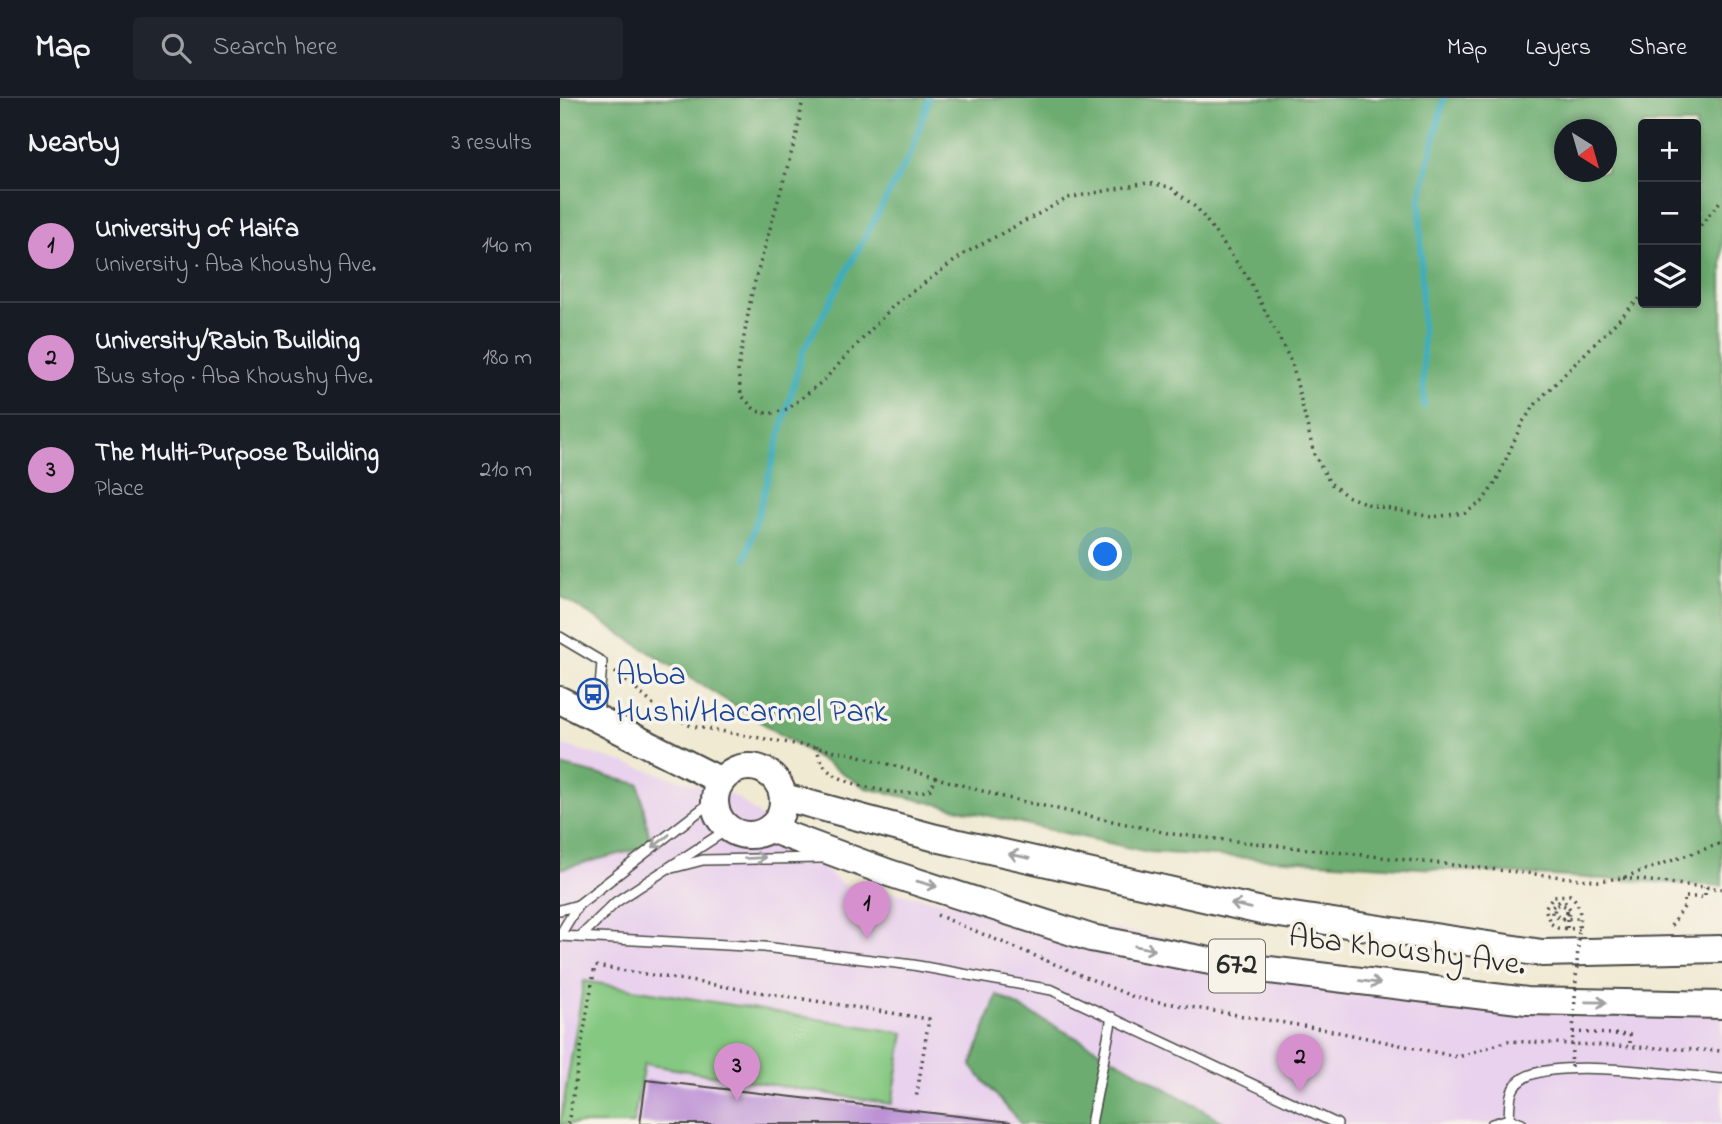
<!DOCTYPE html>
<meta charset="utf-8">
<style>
:root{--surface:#171b24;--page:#20242c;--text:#f1f3f6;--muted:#9ea1a6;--line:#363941;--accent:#d690ce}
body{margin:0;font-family:"Indie Flower",sans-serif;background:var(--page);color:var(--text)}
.controls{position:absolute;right:21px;top:21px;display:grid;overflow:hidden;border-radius:7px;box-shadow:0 4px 10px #0003}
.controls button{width:63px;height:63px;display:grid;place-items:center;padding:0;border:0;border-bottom:2px solid var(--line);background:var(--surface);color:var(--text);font:35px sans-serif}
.compass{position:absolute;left:994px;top:21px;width:63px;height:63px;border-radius:50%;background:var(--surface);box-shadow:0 4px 10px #0003;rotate:143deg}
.you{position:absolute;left:546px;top:457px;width:24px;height:24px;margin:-18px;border:5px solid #fff;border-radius:50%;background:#1a73e8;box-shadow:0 0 0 10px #1a73e833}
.badge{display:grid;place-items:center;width:46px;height:46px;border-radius:50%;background:var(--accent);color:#111;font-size:23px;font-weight:700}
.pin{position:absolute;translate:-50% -58px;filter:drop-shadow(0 2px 4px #0008)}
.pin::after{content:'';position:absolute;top:37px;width:24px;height:21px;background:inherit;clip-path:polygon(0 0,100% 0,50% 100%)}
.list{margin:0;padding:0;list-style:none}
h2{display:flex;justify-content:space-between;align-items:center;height:91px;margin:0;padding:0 28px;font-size:30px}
h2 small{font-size:23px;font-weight:400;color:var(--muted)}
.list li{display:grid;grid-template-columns:46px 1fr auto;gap:21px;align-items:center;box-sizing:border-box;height:112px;padding:0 28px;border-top:2px solid var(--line)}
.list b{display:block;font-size:26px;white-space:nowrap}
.list p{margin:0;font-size:23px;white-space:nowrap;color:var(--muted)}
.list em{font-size:23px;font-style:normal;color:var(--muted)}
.icon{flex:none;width:38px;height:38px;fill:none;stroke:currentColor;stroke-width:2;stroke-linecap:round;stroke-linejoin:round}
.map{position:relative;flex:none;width:1162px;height:1026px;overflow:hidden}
header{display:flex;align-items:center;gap:42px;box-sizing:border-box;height:98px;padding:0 35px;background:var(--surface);border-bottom:2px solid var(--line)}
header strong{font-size:33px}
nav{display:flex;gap:38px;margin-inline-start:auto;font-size:24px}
.search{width:490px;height:63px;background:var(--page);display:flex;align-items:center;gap:18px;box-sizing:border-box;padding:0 24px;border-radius:7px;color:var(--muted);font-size:26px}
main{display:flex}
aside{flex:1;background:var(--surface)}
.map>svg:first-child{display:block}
</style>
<header>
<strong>Map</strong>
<div class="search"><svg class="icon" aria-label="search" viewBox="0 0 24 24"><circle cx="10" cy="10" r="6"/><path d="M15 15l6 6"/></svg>Search here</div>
<nav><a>Map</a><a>Layers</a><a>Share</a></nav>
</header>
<main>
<aside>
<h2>Nearby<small>3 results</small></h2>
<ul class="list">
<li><span class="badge">1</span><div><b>University of Haifa</b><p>University · Aba Khoushy Ave.</p></div><em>140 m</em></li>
<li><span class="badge">2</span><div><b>University/Rabin Building</b><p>Bus stop · Aba Khoushy Ave.</p></div><em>180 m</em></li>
<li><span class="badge">3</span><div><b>The Multi-Purpose Building</b><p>Place</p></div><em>210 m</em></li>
</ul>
</aside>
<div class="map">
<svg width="1162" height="1026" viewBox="0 0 1162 1026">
<rect width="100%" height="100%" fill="#f7f3e8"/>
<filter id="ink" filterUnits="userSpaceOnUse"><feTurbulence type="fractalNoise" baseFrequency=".0143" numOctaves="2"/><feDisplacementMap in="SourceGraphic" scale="14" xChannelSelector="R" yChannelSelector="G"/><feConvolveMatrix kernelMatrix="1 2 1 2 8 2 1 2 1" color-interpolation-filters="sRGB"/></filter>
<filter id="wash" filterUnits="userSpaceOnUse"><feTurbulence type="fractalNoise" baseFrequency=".00686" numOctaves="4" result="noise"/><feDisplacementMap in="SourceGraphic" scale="28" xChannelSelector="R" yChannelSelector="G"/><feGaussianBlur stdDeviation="1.57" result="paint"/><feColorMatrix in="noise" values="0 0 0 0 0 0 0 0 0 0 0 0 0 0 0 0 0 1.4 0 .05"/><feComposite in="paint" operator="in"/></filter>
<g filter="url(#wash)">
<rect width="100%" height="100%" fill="#f0ead3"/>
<polygon fill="#e9d2ed" points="0,646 177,699 282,786 946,896 1162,915 1162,1026 0,1026"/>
<polygon fill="#85c881" stroke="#587a56" stroke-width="2" points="24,883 344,935 332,1006 84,966 73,1026 0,1026"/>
<g fill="#6cac6f" stroke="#4c6c4d" stroke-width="2" fill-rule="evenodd">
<path d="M0,0H1162V788L588,754L306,690L0,498ZM1083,26H1136V205H1083ZM1004,32H1046V74H1004Z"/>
<polygon points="0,667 79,686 91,748 0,771"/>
<polygon points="437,897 543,954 667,1026 461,1026 411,968"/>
</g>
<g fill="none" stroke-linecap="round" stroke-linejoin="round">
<g stroke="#3fadbc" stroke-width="6">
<polyline points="864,308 860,100 884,0"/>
<polyline points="186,460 243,253 352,53 369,0"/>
</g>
</g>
<g id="blocks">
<polygon fill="#bc92d5" points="86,982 450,1024 450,1026 80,1026"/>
</g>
</g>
<g filter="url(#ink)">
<use href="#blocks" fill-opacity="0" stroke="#494844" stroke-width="2"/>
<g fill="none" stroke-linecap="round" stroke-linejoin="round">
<g stroke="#494844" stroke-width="12">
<g id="service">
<polyline points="0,539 42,564 38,617"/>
<polyline points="112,770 143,762 261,760"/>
<polyline points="0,812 18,807"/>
<polyline points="0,837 18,807 155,701"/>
<polyline points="0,838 204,849 353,867 492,892 777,1026"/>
<polyline points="20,839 56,804 168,731"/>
<path d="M949,1021C950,1007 948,991 961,982C991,958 1120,978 1162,981"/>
<polyline points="531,1026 552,919"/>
<polyline points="932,1026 949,1021 962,1026"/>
</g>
</g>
<g stroke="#494844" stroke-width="30">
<g id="primary">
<polyline points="0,602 161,683"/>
<circle cx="189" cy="703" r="34"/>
<polyline points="224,699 376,740 706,814 982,855 1162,851"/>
<polyline points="210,731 329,775 531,840 676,868 967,903 1162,907"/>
</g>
</g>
<g stroke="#494844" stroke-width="3.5" stroke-dasharray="2 5" stroke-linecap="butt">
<polyline points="243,0 237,35 192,194 178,272 181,297 196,313 209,316 228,311 264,282 334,207 407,154 508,100 587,85 610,89 638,111 688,180 732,265 754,356 770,385 787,398 810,407 872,419 905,415 922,404 936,384 962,325 978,303 1083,197"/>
<polyline points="1136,133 1162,101"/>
<polyline points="55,574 99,611 131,628 293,656 447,700 612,736 1038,783 1062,780 1162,745"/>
<path d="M256,648C259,657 261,666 269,673C288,689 349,701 371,691L376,679"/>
<polyline points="1063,780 1162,791"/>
<polyline points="1007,814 1007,833"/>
<polyline points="377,817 576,900 773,933 898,959 948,943 1162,953"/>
<polyline points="1111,828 1124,809 1124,799 1145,799 1145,789"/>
<polyline points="1013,934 1070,937 1070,950"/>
<polyline points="8,1026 35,868 369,921 356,1001"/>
</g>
<use href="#service" stroke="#fff" stroke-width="9"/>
<use href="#primary" stroke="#fff" stroke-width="26"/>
<g stroke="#494844" stroke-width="3.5" stroke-dasharray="2 5" stroke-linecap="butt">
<polyline points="1007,814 1007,809 1000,806 995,809 994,815 1001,821 1008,818 1010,811 1005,804 1000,803 992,809 992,816 997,821 1020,820"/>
<path d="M1011,969L1019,831C1020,818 1022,806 1010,797L993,798L985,810L990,825L998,830L1019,831"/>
</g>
</g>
<defs><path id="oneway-shaft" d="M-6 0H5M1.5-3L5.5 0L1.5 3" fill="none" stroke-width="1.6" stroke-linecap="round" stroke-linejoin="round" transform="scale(1.75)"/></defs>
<g stroke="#a0a0a0">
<use href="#oneway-shaft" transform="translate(101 743) rotate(142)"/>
<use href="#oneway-shaft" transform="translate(459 758) rotate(-167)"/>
<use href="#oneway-shaft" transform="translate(195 760) rotate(-3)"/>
<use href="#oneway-shaft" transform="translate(367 786) rotate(16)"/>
<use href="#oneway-shaft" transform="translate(681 808) rotate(-167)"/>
<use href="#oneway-shaft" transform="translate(585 850) rotate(11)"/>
<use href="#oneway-shaft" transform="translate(810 884) rotate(7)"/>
<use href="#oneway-shaft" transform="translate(1036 904) rotate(1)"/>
</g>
</g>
<defs>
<g id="bus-ring" transform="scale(1.575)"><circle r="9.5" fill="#f7f3e8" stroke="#1a4fb4" stroke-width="1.5"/><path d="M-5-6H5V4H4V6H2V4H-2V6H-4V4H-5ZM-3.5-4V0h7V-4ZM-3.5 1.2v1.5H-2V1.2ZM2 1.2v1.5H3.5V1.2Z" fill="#1a4fb4"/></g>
</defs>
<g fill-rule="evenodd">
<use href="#bus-ring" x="33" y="596"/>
</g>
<g text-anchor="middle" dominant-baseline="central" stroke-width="7" stroke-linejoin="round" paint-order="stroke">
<rect fill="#f7f3e8" stroke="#686764" stroke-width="2" x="649" y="841.5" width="56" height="53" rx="5"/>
<g font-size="30" font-weight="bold" fill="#2b2b2b">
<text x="677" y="868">672</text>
</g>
<g font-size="32" fill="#164399" stroke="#f7f3e8" text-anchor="start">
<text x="56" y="578">Abba<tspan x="56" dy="37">Hushi/Hacarmel Park</tspan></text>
</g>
<g font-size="32" fill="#2b2b2b" stroke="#f7f3e8">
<text transform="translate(847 854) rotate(7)">Aba Khoushy Ave.</text>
</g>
</g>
</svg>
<div class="controls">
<button>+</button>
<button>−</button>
<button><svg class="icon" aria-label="layers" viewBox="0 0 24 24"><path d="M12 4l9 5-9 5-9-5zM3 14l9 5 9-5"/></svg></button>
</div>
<svg class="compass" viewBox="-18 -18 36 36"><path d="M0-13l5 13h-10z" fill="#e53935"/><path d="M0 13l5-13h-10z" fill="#9ea1a6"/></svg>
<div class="you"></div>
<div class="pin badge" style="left:307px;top:841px">1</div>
<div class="pin badge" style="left:740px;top:994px">2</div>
<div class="pin badge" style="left:177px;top:1003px">3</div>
</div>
</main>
